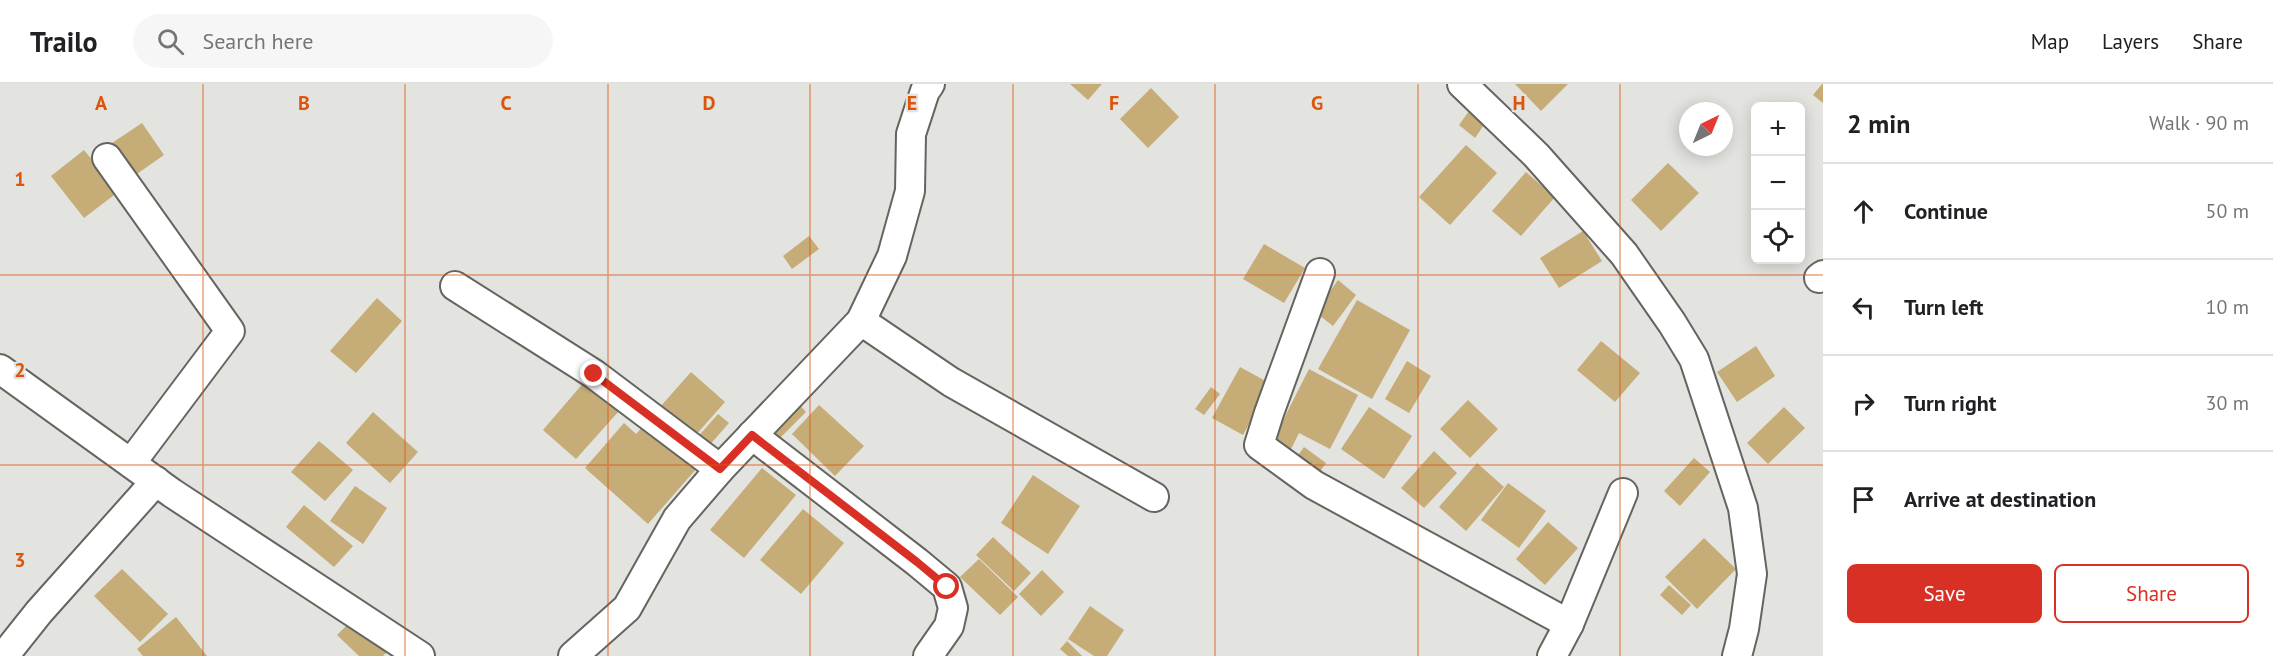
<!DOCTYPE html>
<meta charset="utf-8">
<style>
:root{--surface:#fff;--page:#f6f6f6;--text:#202124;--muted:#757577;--line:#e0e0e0;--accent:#d93025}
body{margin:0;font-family:"PT Sans",sans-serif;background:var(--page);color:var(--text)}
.controls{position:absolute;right:18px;top:18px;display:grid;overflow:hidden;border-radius:9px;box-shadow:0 3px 15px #0003}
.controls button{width:54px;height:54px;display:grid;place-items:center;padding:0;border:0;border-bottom:2px solid var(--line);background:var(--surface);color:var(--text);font:30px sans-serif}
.compass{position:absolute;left:1679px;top:18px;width:54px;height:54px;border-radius:50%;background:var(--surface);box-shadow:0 3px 15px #0003;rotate:43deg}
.stop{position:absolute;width:18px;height:18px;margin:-14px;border:4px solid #d93025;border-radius:50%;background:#fff}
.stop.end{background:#d93025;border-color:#fff;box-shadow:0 2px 6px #0008}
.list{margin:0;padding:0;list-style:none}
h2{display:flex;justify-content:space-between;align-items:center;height:78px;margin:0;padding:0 24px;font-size:26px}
h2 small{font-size:20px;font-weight:400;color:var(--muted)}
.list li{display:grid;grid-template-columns:39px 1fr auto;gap:18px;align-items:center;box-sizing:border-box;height:96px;padding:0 24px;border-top:2px solid var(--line)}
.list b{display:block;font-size:22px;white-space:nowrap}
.list em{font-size:20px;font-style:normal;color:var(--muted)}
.actions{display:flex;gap:12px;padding:18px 24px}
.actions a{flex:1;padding:14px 0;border:2px solid var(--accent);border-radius:9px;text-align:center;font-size:21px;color:var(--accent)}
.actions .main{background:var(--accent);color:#fff}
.icon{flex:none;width:33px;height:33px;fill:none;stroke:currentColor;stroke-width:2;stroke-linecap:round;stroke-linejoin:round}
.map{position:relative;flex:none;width:1823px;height:572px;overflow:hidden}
header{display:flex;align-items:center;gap:36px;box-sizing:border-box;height:84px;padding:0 30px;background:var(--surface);border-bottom:2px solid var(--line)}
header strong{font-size:28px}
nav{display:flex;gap:33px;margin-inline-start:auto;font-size:21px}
.search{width:420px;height:54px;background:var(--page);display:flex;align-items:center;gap:15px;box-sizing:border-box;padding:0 21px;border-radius:33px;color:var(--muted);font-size:22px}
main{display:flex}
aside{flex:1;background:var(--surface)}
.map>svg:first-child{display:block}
</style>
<header>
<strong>Trailo</strong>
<div class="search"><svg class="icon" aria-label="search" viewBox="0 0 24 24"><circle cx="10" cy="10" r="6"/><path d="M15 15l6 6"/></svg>Search here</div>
<nav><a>Map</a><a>Layers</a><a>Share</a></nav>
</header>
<main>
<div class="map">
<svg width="1823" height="572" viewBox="0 0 1823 572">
<rect width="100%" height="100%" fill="#e3e3df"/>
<g fill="#c6ac77">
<polygon points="1070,0 1102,0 1088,16"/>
<polygon points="1515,0 1568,0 1541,27"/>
<polygon points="1822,0 1823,0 1823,19 1813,11"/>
<polygon points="1151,4 1179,33 1148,64 1120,35"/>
<polygon points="1472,23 1488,35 1475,54 1459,41"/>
<polygon points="142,39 164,71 134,92 112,59"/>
<polygon points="1466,61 1497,89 1450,141 1419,113"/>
<polygon points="84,66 118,108 84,134 51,92"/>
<polygon points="1668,79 1699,109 1661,147 1631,116"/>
<polygon points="1526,88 1555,113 1521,152 1492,127"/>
<polygon points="1583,147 1602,177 1559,204 1540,174"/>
<polygon points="809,152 819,165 792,185 783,172"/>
<polygon points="1264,160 1305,184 1284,219 1243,195"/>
<polygon points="1338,196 1356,211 1333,242 1315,228"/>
<polygon points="377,214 402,237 356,289 330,267"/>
<polygon points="1357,216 1410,246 1372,315 1318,285"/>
<polygon points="1601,257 1640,289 1615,318 1577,286"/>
<polygon points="1756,262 1775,292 1737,318 1717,288"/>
<polygon points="1407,277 1431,292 1409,329 1385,315"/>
<polygon points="1240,283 1271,300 1243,351 1212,334"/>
<polygon points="1309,285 1358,311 1330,365 1299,349 1289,369 1271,360"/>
<polygon points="691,288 725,318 694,353 660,323"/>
<polygon points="585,297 619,327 576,375 543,346"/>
<polygon points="1211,303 1220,310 1204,331 1195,325"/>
<polygon points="1468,316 1498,345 1470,374 1440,345"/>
<polygon points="796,317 806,328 776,358 766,347"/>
<polygon points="819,321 864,362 835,392 792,350"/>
<polygon points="1369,323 1412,352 1384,395 1341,365"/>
<polygon points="1784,323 1805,344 1768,380 1747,359"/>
<polygon points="373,328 418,368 390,399 346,359"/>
<polygon points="718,330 729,339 707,364 696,355"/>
<polygon points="624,339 636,350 646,339 697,384 648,440 585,384"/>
<polygon points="319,357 353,386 325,417 291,388"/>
<polygon points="1304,363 1326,379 1316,393 1294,377"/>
<polygon points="1434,367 1457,389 1424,424 1401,404"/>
<polygon points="1694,374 1710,388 1680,422 1664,407"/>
<polygon points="1477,379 1504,403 1466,447 1439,423"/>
<polygon points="762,384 796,411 744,474 710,446"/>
<polygon points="1033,391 1080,422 1048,470 1001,439"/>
<polygon points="1508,399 1546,427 1519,464 1481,436"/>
<polygon points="355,402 387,424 363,460 330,437"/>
<polygon points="304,421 353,462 334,483 286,443"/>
<polygon points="803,425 844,459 801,510 760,476"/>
<polygon points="1548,438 1578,464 1545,501 1516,475"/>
<polygon points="993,453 1031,489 1014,507 976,471"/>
<polygon points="1704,454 1736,485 1697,525 1665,493"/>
<polygon points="979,475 1018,513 1000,531 960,493"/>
<polygon points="122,485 168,530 140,558 94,512"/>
<polygon points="1042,486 1064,508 1041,532 1019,510"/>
<polygon points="1669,501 1691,521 1682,531 1660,511"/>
<polygon points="1090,522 1124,546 1107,572 1094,572 1068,555"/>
<polygon points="176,533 207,572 143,572 137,565"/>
<polygon points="355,533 389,566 383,572 359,572 337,551"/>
<polygon points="1067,557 1082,572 1068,572 1060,565"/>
</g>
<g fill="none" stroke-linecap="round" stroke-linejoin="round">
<g stroke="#646560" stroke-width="32">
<g id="street">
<polyline points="1462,0 1536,71 1624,170 1672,239 1694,275 1743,424 1752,490 1744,545 1737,572"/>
<polyline points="107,74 230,247 131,379"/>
<polyline points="1320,189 1269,329 1259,361 1314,401 1569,540"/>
<polyline points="1819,194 1823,191"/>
<polyline points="455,202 594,290 720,385"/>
<polyline points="861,237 951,298 1154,413"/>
<polyline points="0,285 172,409 420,572"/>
<polyline points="752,351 917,478 947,503 953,524 949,542 928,572"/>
<polyline points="4,572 39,528 156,397"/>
<polyline points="573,572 627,524 677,435 720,385 861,237 892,172 910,107 911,50 925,7 930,0"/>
<polyline points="1552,572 1569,540 1623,409"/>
</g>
</g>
<use href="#street" stroke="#fff" stroke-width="28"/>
</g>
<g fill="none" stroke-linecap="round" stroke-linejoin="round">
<polyline stroke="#d93025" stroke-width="8" points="594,290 720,385 752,351 917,478 947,503"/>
</g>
<path fill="none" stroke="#dd550c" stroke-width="1.5" stroke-opacity="0.55" d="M203,0V572M405,0V572M608,0V572M810,0V572M1013,0V572M1215,0V572M1418,0V572M1620,0V572M0,191H1823M0,381H1823"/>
<g font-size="20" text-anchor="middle" font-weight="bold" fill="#dd550c" stroke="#e3e3df" stroke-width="4.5" stroke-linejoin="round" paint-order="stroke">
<text x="101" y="26">A</text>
<text x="304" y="26">B</text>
<text x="506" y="26">C</text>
<text x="709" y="26">D</text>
<text x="912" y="26">E</text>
<text x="1114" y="26">F</text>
<text x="1317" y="26">G</text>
<text x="1519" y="26">H</text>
<text x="20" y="102">1</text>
<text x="20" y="293">2</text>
<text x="20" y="483">3</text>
</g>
</svg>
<div class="controls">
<button>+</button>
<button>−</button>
<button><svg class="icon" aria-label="locate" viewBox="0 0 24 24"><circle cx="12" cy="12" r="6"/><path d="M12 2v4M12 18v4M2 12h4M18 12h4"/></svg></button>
</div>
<svg class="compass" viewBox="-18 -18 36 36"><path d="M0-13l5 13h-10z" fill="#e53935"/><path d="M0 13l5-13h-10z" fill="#757577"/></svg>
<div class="stop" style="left:947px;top:503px"></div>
<div class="stop end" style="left:594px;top:290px"></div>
</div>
<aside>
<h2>2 min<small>Walk · 90 m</small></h2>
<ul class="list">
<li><svg class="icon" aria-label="ahead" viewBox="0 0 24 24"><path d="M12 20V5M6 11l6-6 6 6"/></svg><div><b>Continue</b></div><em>50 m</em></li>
<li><svg class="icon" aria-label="left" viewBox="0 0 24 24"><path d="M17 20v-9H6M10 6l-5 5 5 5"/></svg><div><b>Turn left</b></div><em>10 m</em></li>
<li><svg class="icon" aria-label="right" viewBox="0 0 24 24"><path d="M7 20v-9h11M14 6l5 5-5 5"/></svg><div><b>Turn right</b></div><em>30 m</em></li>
<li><svg class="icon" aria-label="arrive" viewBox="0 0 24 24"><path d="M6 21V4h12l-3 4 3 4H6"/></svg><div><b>Arrive at destination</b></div></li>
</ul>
<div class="actions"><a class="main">Save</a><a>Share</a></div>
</aside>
</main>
